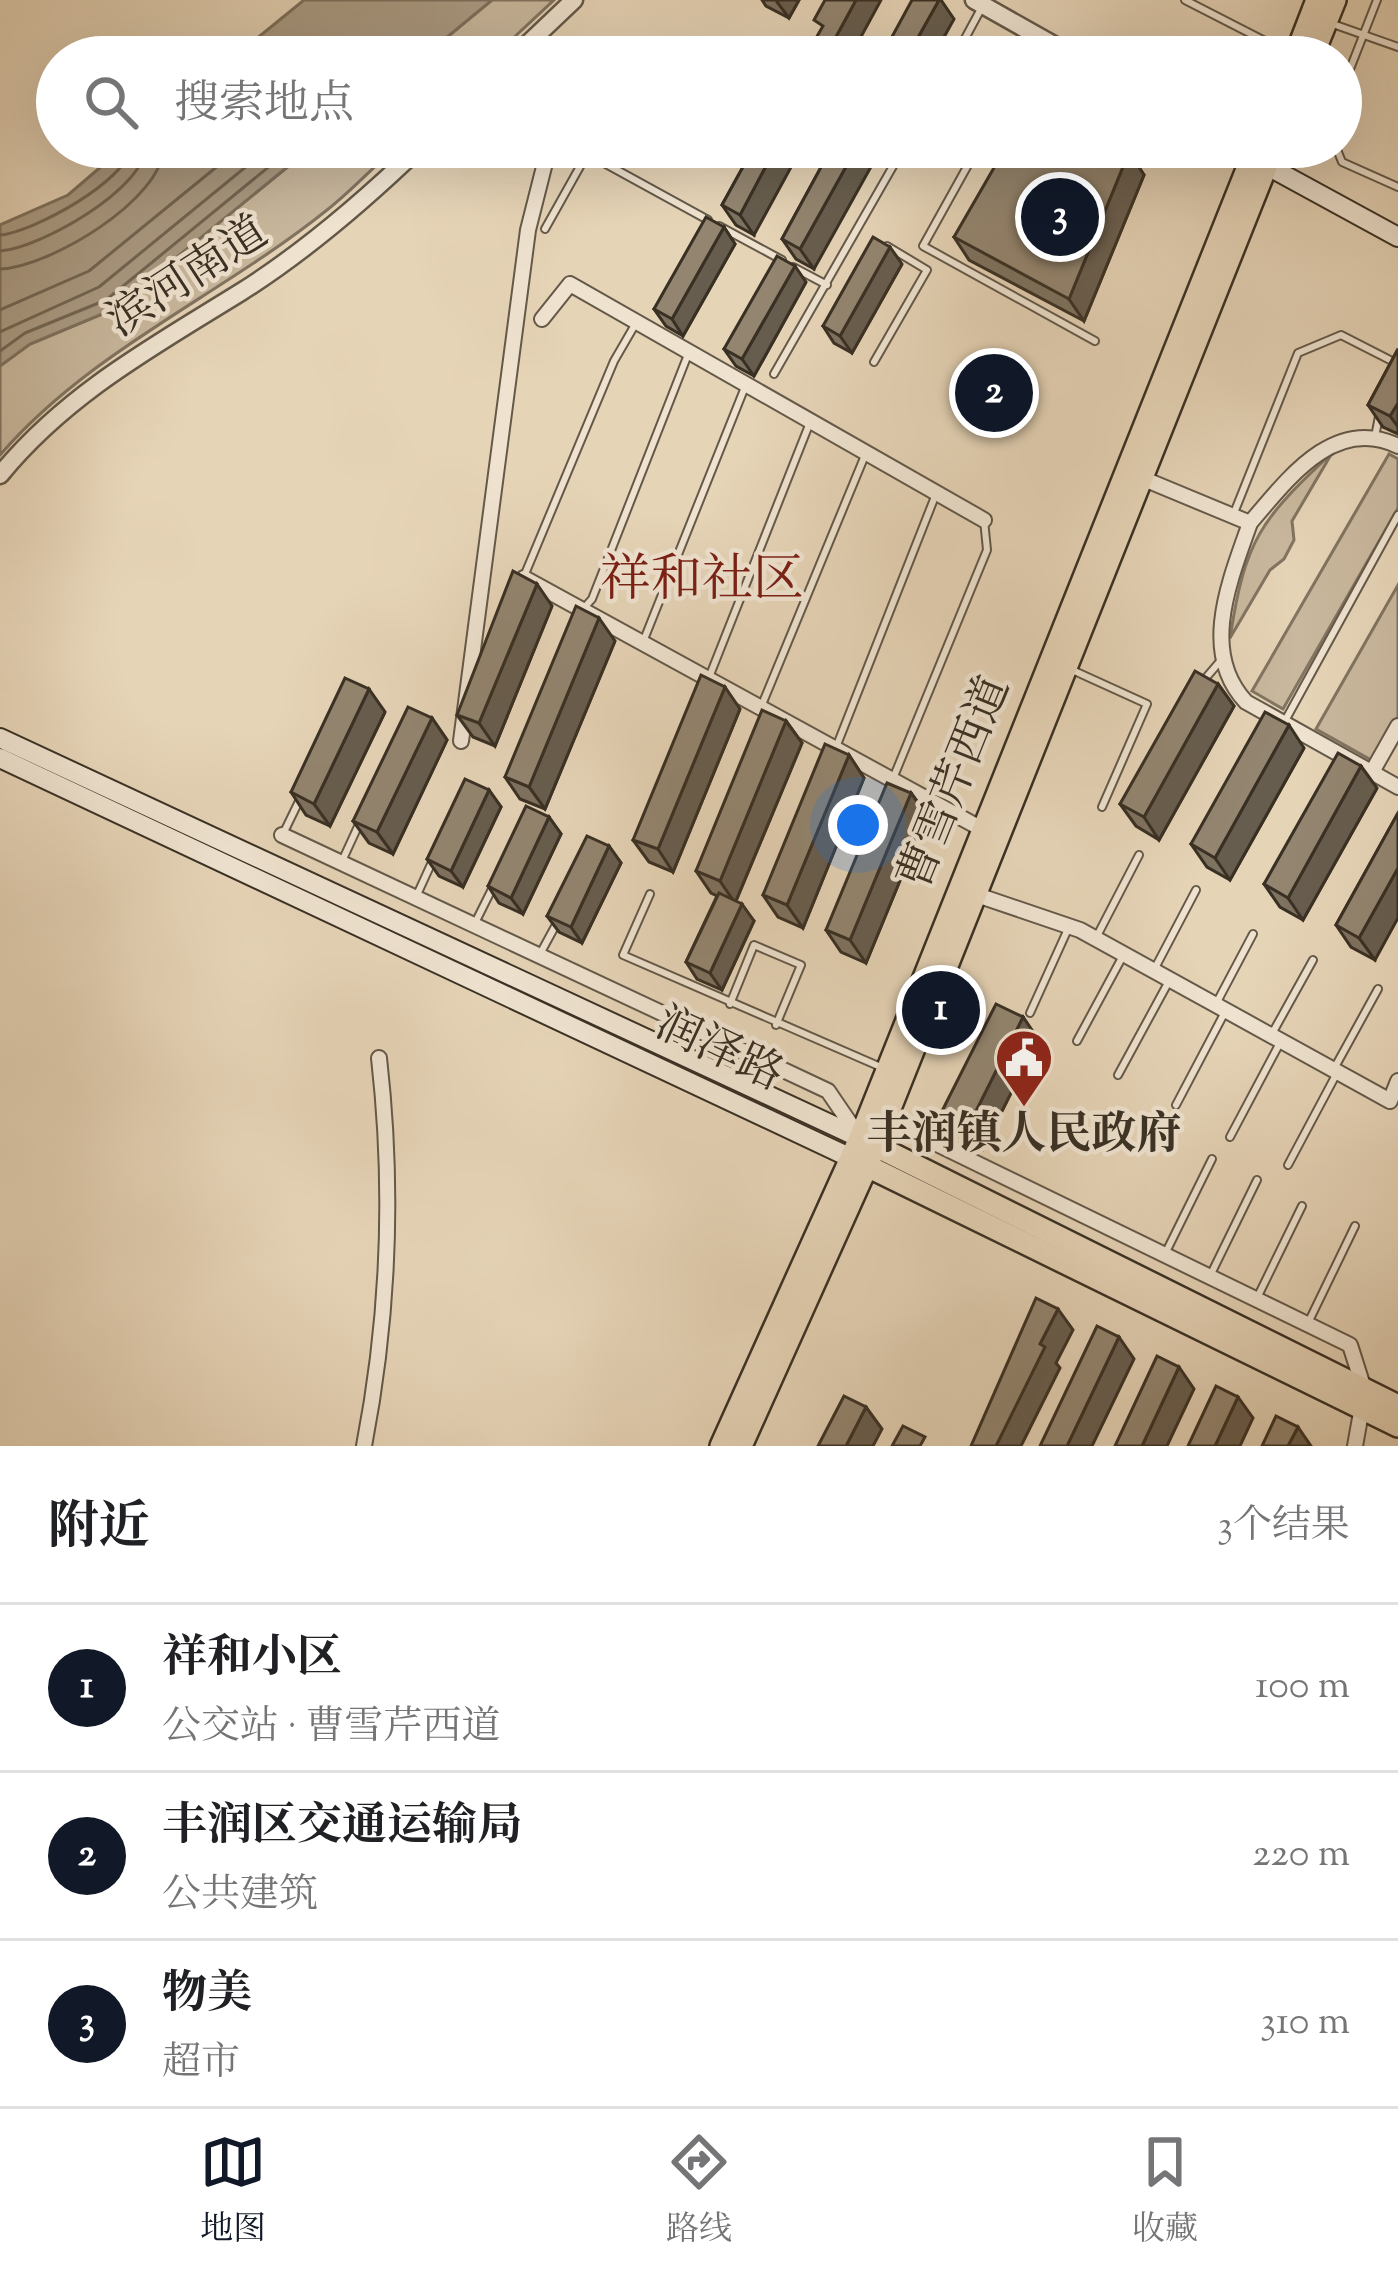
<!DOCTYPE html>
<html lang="zh">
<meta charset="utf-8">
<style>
:root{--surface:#fff;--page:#f2f2f2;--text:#202124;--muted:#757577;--line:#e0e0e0;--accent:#111827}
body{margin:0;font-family:"Sorts Mill Goudy","Noto Serif SC",serif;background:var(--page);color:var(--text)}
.you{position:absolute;left:858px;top:825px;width:42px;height:42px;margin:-30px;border:9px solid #fff;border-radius:50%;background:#1a73e8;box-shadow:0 0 0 18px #1a73e833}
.badge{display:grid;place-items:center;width:78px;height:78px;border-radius:50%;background:var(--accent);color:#fff;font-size:39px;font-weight:700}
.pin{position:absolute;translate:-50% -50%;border:6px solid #fff;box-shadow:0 3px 12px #0006}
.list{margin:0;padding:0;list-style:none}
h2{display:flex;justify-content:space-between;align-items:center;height:156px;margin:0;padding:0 48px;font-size:51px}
h2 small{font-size:39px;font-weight:400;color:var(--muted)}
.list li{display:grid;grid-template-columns:78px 1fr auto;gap:36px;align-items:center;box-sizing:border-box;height:168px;padding:0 48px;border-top:3px solid var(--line)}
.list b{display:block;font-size:45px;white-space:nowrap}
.list p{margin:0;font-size:39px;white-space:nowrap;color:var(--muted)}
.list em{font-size:39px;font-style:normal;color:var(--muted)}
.icon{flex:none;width:66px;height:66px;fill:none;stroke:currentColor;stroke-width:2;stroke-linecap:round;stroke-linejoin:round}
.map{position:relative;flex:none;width:1398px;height:1446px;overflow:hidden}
.search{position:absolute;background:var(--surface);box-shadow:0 12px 48px #0002;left:36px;right:36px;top:36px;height:132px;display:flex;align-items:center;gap:30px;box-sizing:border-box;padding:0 42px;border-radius:66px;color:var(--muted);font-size:45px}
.sheet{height:660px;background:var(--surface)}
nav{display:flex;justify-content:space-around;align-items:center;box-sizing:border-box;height:168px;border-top:3px solid var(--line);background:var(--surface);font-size:33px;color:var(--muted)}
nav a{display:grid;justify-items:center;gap:6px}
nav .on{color:var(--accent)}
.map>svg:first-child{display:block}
</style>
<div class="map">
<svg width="1398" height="1446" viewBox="0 0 1398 1446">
<rect width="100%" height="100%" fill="#e6d4b7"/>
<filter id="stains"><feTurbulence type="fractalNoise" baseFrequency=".00167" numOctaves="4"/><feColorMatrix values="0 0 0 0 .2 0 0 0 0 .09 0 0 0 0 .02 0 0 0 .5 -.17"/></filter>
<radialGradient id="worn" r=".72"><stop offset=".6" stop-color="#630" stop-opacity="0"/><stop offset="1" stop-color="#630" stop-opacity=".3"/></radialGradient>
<g fill="#c9b89e" stroke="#817461" stroke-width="3">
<polygon points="492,0 554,0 493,57 423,57"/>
<path d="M312,147H395C373,168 351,191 327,210C220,296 91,350 0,455V366L30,344L112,310Z"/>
<path d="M1332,453L1292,521L1294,540L1284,559L1270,570L1230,638C1245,540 1260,520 1332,453Z"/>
<polygon points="1389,454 1398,459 1398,508 1283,709 1252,691"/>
<polygon points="1398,585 1398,717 1373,761 1316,729"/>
</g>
<g fill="#ab9c85" stroke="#7d715e" stroke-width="3">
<polygon points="304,0 492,0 423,57 234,57"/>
<polygon points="124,147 312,147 112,310 30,344 0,366 0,225 68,195"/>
</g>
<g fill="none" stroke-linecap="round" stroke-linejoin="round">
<g stroke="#726654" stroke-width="3">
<path d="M0,235C33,232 127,181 131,147"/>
<path d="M0,251C40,248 143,190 146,147"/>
<path d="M0,269C50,267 162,200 164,147"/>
<polyline points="0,310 89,271 241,147"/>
<polyline points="0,332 99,287 270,147"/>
<polyline points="0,351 25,333 106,300 293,147"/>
</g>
<g stroke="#645949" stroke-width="10">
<g id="service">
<polyline points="1185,0 1292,55"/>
<polyline points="1330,23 1398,47"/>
<polyline points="955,57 982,7"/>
<polyline points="1341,92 1377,0"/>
<polyline points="575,147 708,220"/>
<polyline points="978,147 923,246 1095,341"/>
<polyline points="1336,147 1342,162 1398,187"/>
<polyline points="719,226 782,260"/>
<polyline points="545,229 587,154"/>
<polyline points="793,267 827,285"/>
<polyline points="874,362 927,270 887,246"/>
<polyline points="774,374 904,147"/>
<polyline points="1375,437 1380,411"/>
<polyline points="1234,513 1298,353 1341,335 1398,364"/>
<polyline points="525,574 614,361 636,323"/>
<polyline points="582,610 592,599 689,352"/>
<polyline points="643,642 745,387"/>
<polyline points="1070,669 1147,704 1102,807"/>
<polyline points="708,680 809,425"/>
<polyline points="1204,680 1222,659"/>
<polyline points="761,707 866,453"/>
<polyline points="1286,719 1398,515"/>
<polyline points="835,750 936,494"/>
<polyline points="892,781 987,550 984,520"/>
<polyline points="284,832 302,795"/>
<polyline points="343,859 360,822"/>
<polyline points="650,894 623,955 883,1068"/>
<polyline points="416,897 432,862"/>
<polyline points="475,923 492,889"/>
<polyline points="1097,936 1139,855"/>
<polyline points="540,954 558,921"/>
<polyline points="1155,968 1196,890"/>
<polyline points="1217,1002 1253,934"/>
<polyline points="730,1004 754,945 801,965 776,1025"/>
<polyline points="1030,1013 1068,929"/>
<polyline points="1273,1032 1313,960"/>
<polyline points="1077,1041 1124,954"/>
<polyline points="1335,1067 1378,989"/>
<polyline points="1118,1075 1168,983"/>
<polyline points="1176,1105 1225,1012"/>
<polyline points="1230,1137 1281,1041"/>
<polyline points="1288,1165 1337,1073"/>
<polyline points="1166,1252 1212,1159"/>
<polyline points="1211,1274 1257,1180"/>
<polyline points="1258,1296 1302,1206"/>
<polyline points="1309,1321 1355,1226"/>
</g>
</g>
<g stroke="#645949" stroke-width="18">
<g id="minor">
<polyline points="542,319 570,284 984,520"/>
<path d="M1144,479L1250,523C1230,580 1199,652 1246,702L1398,787"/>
<path d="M1250,523C1287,480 1334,415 1398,446"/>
<polyline points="524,578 980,828"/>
<polyline points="461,741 528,230 549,147"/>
<polyline points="1372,772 1398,726"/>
<polyline points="282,835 828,1091 860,1138"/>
<polyline points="974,894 1080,930 1390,1101 1398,1081"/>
<polyline points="876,1146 904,1128 1350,1345 1364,1389"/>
<path d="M364,1446C389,1317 394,1190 379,1058"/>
<polyline points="1355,1446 1362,1407"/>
</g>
</g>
<g stroke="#645949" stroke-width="21">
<g id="tertiary">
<polyline points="974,0 1075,57"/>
<polyline points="514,57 574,0"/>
<path d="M0,475C66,394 154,346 241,292C306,251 365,200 420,147"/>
</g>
</g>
<g stroke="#393024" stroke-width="22">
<g id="secondary">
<polyline points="1255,159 1398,237"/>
<polyline points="0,738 860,1138"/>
<polyline points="0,758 851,1158"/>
</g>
</g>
<g stroke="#393024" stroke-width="26">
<g id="primary">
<polyline points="1295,57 1317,0"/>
<polyline points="1312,57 1335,0"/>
<polyline points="866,1141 1398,1406"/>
<polyline points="857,1161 1398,1426"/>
<polyline points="721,1446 860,1138 1256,147"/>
<polyline points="741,1446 867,1166 1274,147"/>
</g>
</g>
<use href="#service" stroke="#efe3d0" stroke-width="6"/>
<use href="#minor" stroke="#efe3d0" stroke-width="14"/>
<use href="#tertiary" stroke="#efe3d0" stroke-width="16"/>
<use href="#secondary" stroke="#efe3d0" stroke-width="18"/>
<use href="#primary" stroke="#e6d4b7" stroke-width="21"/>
</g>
<g fill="#7e7260" stroke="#393024" stroke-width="3">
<polygon points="762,0 799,0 789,18 766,6"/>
<polygon points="754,147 754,235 736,225 722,205"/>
<polygon points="832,147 814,269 796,259 782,239"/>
<polygon points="1129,152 1144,175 1084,321 969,260 954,237"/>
<polygon points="724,227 735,244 683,336 666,326 654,309"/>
<polygon points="902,264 852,353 834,343 823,326"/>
<polygon points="806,282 754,376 736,366 724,349"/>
<polygon points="1398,349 1398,434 1383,427 1368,405"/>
<polygon points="552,606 495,746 473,737 457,715"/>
<polygon points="615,641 545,809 520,799 505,777"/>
<polygon points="1218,684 1234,706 1159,840 1136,826 1120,804"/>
<polygon points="740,709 673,872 649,862 633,840"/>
<polygon points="385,712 330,826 306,815 291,792"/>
<polygon points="432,718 447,740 393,854 369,843 353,821"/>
<polygon points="786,721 802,743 736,901 754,921 722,990 697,979 686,962 717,896 711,893 696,871"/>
<polygon points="1304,748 1230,880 1207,867 1191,844"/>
<polygon points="849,755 864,778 803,928 778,917 763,895"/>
<polygon points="1377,788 1303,920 1280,907 1264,884"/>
<polygon points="489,790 501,807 463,887 439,876 427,859"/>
<polygon points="911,793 927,815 866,963 841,952 826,930"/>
<polygon points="1398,813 1375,960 1351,947 1336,925"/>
<polygon points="549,817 561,834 523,914 499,903 488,886"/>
<polygon points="609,846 621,863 582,943 559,932 547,916"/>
<polygon points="1023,1017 1038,1039 983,1149 957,1135 941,1113"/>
</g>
<g fill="#675d4e" stroke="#393024" stroke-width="3">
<polygon points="778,0 799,0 789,18 777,2"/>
<polygon points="856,0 881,0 850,57 825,57"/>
<polygon points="939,0 941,0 954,19 933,57 907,57"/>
<polygon points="776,147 802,147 754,235 740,215"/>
<polygon points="857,147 882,147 814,269 800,249"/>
<polygon points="1129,152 1144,175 1084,321 1069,299"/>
<polygon points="724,227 735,244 683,336 672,319"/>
<polygon points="890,247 902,264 852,353 840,336"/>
<polygon points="795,266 806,282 754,376 742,359"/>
<polygon points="1398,403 1398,427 1390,416"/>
<polygon points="537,584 552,606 495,746 479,723"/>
<polygon points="599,618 615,641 545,809 529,787"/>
<polygon points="1218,684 1234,706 1159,840 1144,817"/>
<polygon points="725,687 740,709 673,872 658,849"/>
<polygon points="369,689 385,712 330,826 314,804"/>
<polygon points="432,718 447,740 393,854 377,832"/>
<polygon points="786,721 802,743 735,903 720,881"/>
<polygon points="1289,725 1304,748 1230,880 1215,858"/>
<polygon points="849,755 864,778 803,928 787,905"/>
<polygon points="1361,766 1377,788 1303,920 1288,898"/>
<polygon points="489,790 501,807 463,887 451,871"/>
<polygon points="911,793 927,815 866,963 850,940"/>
<polygon points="549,817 561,834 523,914 511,898"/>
<polygon points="609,846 621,863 582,943 571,927"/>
<polygon points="1398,868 1398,918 1375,960 1359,938"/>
<polygon points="742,904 754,921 722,990 710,973"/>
<polygon points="1023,1017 1038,1039 983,1149 968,1127"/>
<polygon points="1058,1309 1073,1330 1056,1363 1060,1368 1021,1446 996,1446 1040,1344"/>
<polygon points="1119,1337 1134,1359 1092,1446 1067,1446"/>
<polygon points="1179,1367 1194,1389 1167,1446 1142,1446"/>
<polygon points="1238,1397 1253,1418 1240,1446 1215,1446"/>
<polygon points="866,1407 882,1429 873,1446 846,1446"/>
<polygon points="1298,1427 1311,1446 1288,1446"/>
</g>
<g fill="#938570" stroke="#393024" stroke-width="3">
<polygon points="825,0 856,0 825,57 805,57 823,26 814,20"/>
<polygon points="912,0 939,0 907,57 881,57"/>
<polygon points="754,147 776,147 740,215 722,205"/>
<polygon points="832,147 857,147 800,249 782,239"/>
<polygon points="1006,147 1119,147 1129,152 1069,299 954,237"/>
<polygon points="706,217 724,227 672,319 654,309"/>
<polygon points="873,237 890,247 840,336 823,326"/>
<polygon points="777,256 795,266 742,359 724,349"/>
<polygon points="1398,349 1398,403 1390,416 1368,405"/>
<polygon points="513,571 537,584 479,723 457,715"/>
<polygon points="576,606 599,618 529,787 505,777"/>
<polygon points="1195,671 1218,684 1144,817 1120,804"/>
<polygon points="701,675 725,687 658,849 633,840"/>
<polygon points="345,678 369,689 314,804 291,792"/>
<polygon points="408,707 432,718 377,832 353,821"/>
<polygon points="762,710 786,721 720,881 696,871"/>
<polygon points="1265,712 1289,725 1215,858 1191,844"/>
<polygon points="825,744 849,755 787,905 763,895"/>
<polygon points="1338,753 1361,766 1288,898 1264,884"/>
<polygon points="465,779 489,790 451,871 427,859"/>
<polygon points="887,783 911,793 850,940 826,930"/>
<polygon points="526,806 549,817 511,898 488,886"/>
<polygon points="1398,813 1398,868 1359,938 1336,925"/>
<polygon points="587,836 609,846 571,927 547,916"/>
<polygon points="719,893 742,904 710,973 686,962"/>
<polygon points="996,1004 1023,1017 968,1127 941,1113"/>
<polygon points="1036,1298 1058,1309 1040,1344 1045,1347 996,1446 971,1446"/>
<polygon points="1097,1326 1119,1337 1067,1446 1040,1446"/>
<polygon points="1157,1356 1179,1367 1142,1446 1115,1446"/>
<polygon points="1216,1386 1238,1397 1215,1446 1188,1446"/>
<polygon points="844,1396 866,1407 846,1446 818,1446"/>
<polygon points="1276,1416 1298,1427 1288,1446 1262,1446"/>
<polygon points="903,1426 925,1437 920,1446 892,1446"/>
</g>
<defs>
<g id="civic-pin" transform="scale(3)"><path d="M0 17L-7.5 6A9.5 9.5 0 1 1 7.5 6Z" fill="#8f2418" stroke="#efe3d0"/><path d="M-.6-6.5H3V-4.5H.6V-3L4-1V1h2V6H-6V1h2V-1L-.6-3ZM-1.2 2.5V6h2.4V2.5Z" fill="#fff"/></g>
</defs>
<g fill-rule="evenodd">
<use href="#civic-pin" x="1024" y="1058"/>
</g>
<g text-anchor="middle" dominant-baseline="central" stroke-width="9" stroke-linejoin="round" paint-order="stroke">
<g font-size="45" fill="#393024" stroke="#efe3d0">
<text transform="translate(189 279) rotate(-33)">滨河南道</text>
<text transform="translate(957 784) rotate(-68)">曹雪芹西道</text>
<text transform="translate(718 1052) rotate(25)">润泽路</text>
</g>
<g font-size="45" font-weight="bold" fill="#393024" stroke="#efe3d0">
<text x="1024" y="1137">丰润镇人民政府</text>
</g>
<g font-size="51" fill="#7a1f14" stroke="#efe3d0">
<text x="702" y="582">祥和社区</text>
</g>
</g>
<rect width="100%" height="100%" filter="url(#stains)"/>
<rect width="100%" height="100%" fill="url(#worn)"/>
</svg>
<div class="you"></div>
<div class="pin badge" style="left:941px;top:1010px">1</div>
<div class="pin badge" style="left:994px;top:393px">2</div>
<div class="pin badge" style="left:1060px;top:217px">3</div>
<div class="search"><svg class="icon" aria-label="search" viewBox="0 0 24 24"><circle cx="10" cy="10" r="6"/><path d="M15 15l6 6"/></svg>搜索地点</div>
</div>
<section class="sheet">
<h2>附近<small>3个结果</small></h2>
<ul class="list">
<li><span class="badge">1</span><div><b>祥和小区</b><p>公交站 · 曹雪芹西道</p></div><em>100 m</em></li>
<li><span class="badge">2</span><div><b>丰润区交通运输局</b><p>公共建筑</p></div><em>220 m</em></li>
<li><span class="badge">3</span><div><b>物美</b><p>超市</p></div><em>310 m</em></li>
</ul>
</section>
<nav>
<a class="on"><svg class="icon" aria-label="map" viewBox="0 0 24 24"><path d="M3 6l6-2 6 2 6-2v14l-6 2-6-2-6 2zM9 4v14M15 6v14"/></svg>地图</a>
<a><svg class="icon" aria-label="directions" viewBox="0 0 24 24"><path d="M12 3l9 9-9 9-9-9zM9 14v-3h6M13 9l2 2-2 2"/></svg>路线</a>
<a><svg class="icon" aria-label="saved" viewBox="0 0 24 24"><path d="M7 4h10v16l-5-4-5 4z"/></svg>收藏</a>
</nav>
